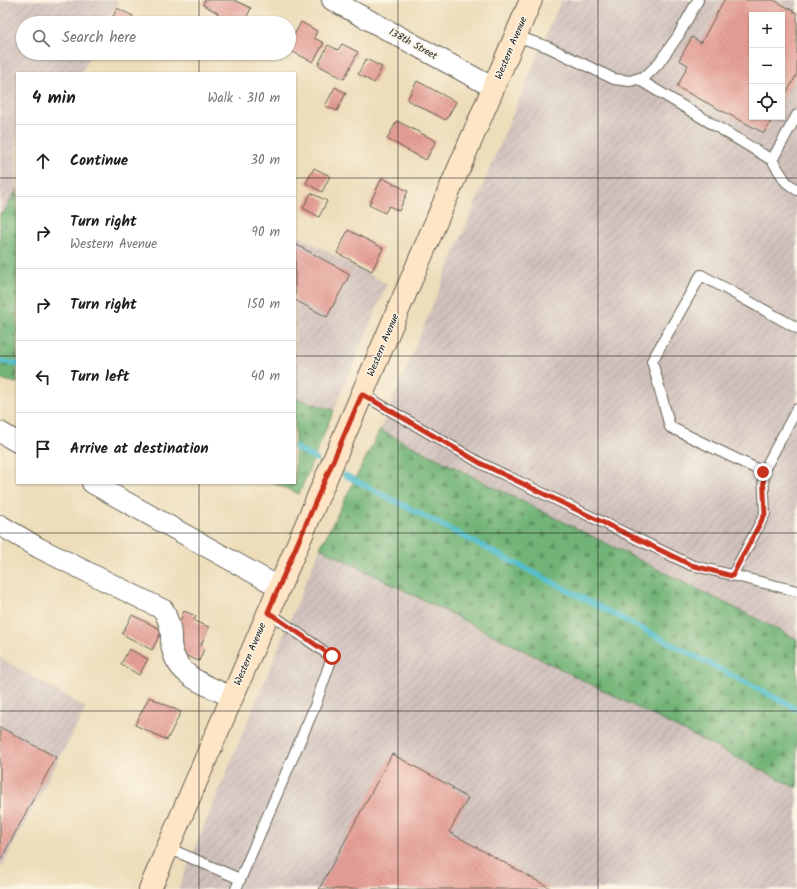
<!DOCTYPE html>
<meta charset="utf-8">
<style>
:root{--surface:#fff;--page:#f6f6f6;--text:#202124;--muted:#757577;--line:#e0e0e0}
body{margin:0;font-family:Kalam,sans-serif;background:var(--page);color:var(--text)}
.controls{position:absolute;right:12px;top:12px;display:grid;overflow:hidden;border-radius:0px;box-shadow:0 1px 3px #0004}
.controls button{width:36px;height:36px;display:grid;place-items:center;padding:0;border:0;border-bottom:1px solid var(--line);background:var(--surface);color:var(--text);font:20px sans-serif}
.stop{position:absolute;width:12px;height:12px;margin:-9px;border:3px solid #c8321e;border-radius:50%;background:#fff}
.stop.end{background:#c8321e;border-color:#fff;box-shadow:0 1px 4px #0008}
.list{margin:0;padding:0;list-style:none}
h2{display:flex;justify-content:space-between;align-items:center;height:52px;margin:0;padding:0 16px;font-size:17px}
h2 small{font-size:13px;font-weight:400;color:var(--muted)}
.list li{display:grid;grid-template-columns:26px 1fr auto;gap:12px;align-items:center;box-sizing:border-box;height:72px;padding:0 16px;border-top:1px solid var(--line)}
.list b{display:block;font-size:15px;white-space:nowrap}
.list p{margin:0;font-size:13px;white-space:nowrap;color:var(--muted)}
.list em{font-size:13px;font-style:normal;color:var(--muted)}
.icon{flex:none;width:22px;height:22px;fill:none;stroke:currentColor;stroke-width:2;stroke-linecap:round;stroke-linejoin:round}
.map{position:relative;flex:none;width:797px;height:889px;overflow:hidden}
.search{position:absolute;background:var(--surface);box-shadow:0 1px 3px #0004;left:16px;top:16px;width:280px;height:44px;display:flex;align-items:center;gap:10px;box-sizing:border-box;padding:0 14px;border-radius:22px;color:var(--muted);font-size:15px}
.panel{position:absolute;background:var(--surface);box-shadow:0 1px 3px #0004;left:16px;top:72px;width:280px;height:412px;border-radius:0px}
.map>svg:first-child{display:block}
</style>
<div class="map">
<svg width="797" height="889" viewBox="0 0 797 889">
<defs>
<pattern id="industrial-furrows" width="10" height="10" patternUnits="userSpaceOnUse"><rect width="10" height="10" fill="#cfc0bb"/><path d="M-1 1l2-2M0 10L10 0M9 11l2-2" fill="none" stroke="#b1a4a0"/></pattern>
<pattern id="forest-firs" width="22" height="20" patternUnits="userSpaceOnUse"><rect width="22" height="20" fill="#72b477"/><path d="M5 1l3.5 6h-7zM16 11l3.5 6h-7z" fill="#5d9261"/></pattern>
<pattern id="building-back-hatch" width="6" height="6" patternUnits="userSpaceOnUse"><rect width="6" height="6" fill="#e69f96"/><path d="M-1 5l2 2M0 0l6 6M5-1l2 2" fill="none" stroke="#c58881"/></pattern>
</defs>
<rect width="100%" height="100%" fill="#fcf5e5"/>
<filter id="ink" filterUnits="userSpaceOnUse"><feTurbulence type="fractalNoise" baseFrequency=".025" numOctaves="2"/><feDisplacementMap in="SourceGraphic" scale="8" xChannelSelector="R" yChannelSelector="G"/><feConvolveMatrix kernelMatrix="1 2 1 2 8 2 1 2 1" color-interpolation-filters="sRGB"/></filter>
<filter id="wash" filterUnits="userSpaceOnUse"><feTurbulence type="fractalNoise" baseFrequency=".012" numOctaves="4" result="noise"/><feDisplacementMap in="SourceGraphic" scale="16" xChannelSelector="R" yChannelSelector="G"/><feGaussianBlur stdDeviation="0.9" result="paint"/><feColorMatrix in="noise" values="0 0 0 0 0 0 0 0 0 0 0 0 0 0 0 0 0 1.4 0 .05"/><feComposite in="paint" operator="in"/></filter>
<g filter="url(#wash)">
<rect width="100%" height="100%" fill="#edddba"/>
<g fill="url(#industrial-furrows)" fill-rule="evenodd">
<polygon points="0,0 119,0 107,23 23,23 23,53 92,53 81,73 17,73 17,189 3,214 0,213"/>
<path d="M561,0H797V639L380,430ZM752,15H782V117H752Z"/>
<polygon points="295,234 387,284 334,410 295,398"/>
<polygon points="320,548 797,788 797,889 178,889"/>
<polygon points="0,658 86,708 0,870"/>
</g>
<g fill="url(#forest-firs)" stroke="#47684a">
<polygon points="17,189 17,383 0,379 0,213 3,214"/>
<polygon points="295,398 334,410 299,494 273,483 295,483"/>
<polygon points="380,430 797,639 797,788 320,548"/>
</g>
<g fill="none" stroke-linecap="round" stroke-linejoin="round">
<g stroke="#54bfcf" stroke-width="5.5">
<polyline points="0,361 17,364"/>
<polyline points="295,447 316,459"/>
<polyline points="345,475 797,709"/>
</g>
</g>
<g id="blocks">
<g fill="url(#building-back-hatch)">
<polygon points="205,0 234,0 251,8 244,23 213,23 218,13 203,5"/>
<polygon points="724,0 774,0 797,13 797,74 782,101 782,15 752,15 752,117 773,117 764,133 677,87 688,65 679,60 692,37 701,43"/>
<polygon points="117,8 133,16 130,23 110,23"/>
<polygon points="301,22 317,31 314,38 324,43 313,62 289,50 289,45"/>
<polygon points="342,44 358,52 344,79 318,65 328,45 338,50"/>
<polygon points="366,59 382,67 374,83 358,74"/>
<polygon points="417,81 456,102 446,120 407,100"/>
<polygon points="335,87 346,93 337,111 325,106"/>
<polygon points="397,121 436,141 426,160 387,139"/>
<polygon points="314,168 330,176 322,192 306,183"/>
<polygon points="382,178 408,191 399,211 389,206 385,213 369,205"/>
<polygon points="311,193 327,201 319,217 303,208"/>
<polygon points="348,230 383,248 372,271 337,253"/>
<polygon points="295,244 350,274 327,317 295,300"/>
<polygon points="184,611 196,616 194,621 209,627 201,645 204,649 199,661 182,654 179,647 183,637 175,634"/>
<polygon points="132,615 162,630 152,650 122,634"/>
<polygon points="129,649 148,659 139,675 121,664"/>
<polygon points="149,697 181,712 167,740 135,725"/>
<polygon points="0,727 56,757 0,861"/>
<polygon points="392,754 454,788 452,789 468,798 449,832 552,889 319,889"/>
</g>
</g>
</g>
<g filter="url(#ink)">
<use href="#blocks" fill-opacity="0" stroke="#656053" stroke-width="1"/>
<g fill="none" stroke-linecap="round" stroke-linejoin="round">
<g stroke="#656053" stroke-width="12">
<g id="lane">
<polyline points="516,36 548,47 614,79 630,81 646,76 658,64 678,36 698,0"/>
<polyline points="638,79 772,160 786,182 797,190"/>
<polyline points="772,160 797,115"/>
<polyline points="362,394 482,464 691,565 797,591"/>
<polyline points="763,472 670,427 652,361 701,275 797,328"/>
<polyline points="732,576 765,514 763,472 797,409"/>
<polyline points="168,848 240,879"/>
<polyline points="236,889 315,706 332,657 268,612"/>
</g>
</g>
<g stroke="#656053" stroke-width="22">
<g id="street">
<polyline points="332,0 494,88"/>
<polyline points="0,432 17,442"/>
<polyline points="92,483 279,587"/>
<path d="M0,525L39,548L164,610C166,616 169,622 170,628C172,634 170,642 172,649C178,678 209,686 232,697"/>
</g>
</g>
<g stroke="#656053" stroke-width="24">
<polyline id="secondary" points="150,889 531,0"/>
</g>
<use href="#lane" stroke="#fff" stroke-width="10"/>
<use href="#street" stroke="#fff" stroke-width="20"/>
<use href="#secondary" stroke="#fde5c5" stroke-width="22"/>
</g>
</g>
<g fill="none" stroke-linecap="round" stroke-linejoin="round" filter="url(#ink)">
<polyline stroke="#c8321e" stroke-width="5" points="332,656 268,612 362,394 482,464 691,565 732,576 765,514 763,472"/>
</g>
<path fill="none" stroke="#1c1c1c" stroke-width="1" stroke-opacity="0.55" d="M199,0V23M398,0V889M598,0V889M199,53V73M0,178H17M295,178H797M0,356H17M295,356H797M199,483V889M0,533H797M0,711H797"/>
<g text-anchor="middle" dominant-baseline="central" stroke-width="3" stroke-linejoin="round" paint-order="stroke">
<g font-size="10" fill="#1c1c1c" stroke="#fcf5e5">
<text transform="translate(413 44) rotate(29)">138th Street</text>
<text transform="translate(511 48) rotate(-67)">Western Avenue</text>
<text transform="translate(383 345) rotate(-67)">Western Avenue</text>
<text transform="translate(250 654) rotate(-67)">Western Avenue</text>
</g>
</g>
</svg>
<div class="controls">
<button>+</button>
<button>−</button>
<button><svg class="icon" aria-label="locate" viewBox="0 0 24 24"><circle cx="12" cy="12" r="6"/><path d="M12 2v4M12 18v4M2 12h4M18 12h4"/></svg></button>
</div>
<div class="stop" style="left:332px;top:656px"></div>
<div class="stop end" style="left:763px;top:472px"></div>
<div class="search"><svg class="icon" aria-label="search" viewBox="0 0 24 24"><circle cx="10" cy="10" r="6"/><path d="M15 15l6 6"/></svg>Search here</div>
<section class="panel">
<h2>4 min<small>Walk · 310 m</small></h2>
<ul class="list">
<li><svg class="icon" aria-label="ahead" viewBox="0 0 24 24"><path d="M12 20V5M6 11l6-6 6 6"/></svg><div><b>Continue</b></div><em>30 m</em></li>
<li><svg class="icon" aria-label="right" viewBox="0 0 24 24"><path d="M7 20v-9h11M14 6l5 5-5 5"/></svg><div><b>Turn right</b><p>Western Avenue</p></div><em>90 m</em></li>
<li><svg class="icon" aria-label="right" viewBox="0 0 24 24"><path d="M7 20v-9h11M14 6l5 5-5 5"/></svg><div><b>Turn right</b></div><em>150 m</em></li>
<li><svg class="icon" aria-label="left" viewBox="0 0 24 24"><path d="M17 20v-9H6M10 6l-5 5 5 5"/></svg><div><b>Turn left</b></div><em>40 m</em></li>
<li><svg class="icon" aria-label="arrive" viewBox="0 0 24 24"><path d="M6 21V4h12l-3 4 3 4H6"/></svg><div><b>Arrive at destination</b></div></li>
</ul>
</section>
</div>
